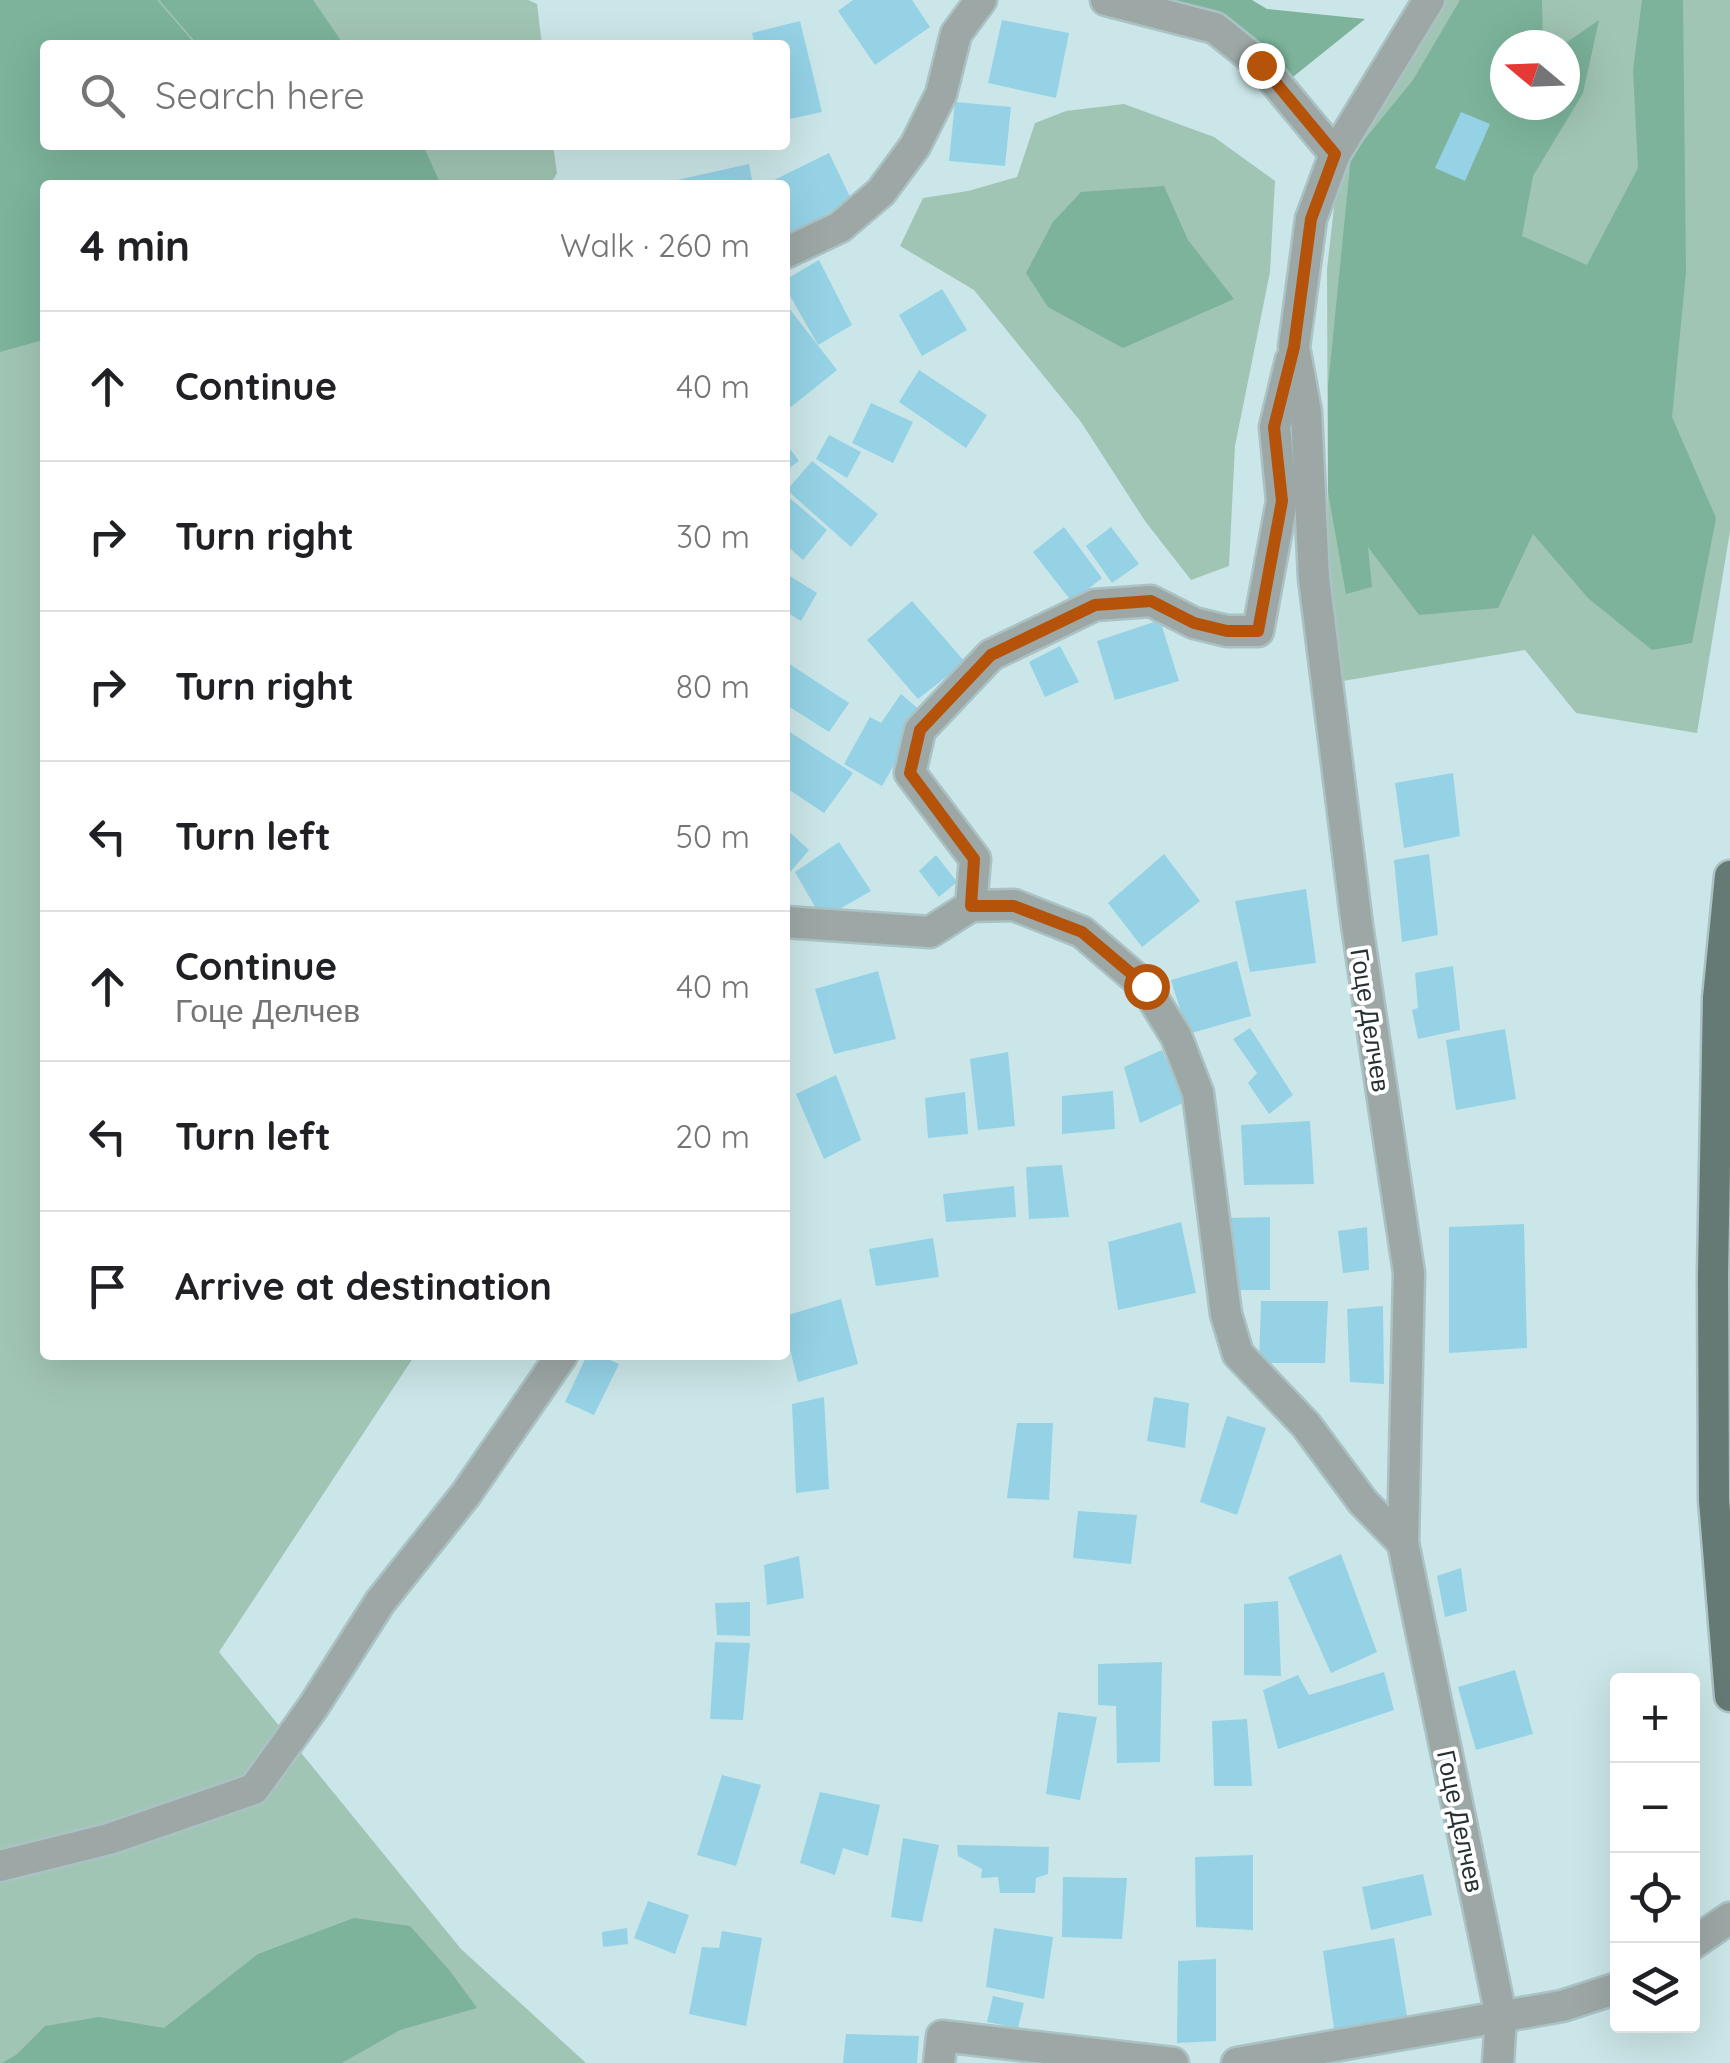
<!DOCTYPE html>
<meta charset="utf-8">
<style>
:root{--surface:#fff;--page:#f6f6f6;--text:#202124;--muted:#757577;--line:#e0e0e0}
body{margin:0;font-family:Quicksand,sans-serif;background:var(--page);color:var(--text)}
.controls{position:absolute;right:30px;bottom:30px;display:grid;overflow:hidden;border-radius:10px;box-shadow:0 10px 40px #0002}
.controls button{width:90px;height:90px;display:grid;place-items:center;padding:0;border:0;border-bottom:2px solid var(--line);background:var(--surface);color:var(--text);font:50px sans-serif}
.compass{position:absolute;left:1490px;top:30px;width:90px;height:90px;border-radius:50%;background:var(--surface);box-shadow:0 10px 40px #0002;rotate:289deg}
.stop{position:absolute;width:30px;height:30px;margin:-22px;border:8px solid #b45309;border-radius:50%;background:#fff}
.stop.end{background:#b45309;border-color:#fff;box-shadow:0 2px 10px #0008}
.list{margin:0;padding:0;list-style:none}
h2{display:flex;justify-content:space-between;align-items:center;height:130px;margin:0;padding:0 40px;font-size:42px}
h2 small{font-size:32px;font-weight:400;color:var(--muted)}
.list li{display:grid;grid-template-columns:65px 1fr auto;gap:30px;align-items:center;box-sizing:border-box;height:150px;padding:0 40px;border-top:2px solid var(--line)}
.list b{display:block;font-size:38px;white-space:nowrap}
.list p{margin:0;font-size:32px;white-space:nowrap;color:var(--muted)}
.list em{font-size:32px;font-style:normal;color:var(--muted)}
.icon{flex:none;width:55px;height:55px;fill:none;stroke:currentColor;stroke-width:2;stroke-linecap:round;stroke-linejoin:round}
.map{position:relative;flex:none;width:1730px;height:2063px;overflow:hidden}
.search{position:absolute;background:var(--surface);box-shadow:0 10px 40px #0002;left:40px;top:40px;width:750px;height:110px;display:flex;align-items:center;gap:25px;box-sizing:border-box;padding:0 35px;border-radius:10px;color:var(--muted);font-size:38px}
.panel{position:absolute;background:var(--surface);box-shadow:0 10px 40px #0002;left:40px;top:180px;width:750px;height:1180px;border-radius:10px}
.map>svg:first-child{display:block}
</style>
<div class="map">
<svg width="1730" height="2063" viewBox="0 0 1730 2063">
<rect width="100%" height="100%" fill="#cbe6e8"/>
<g fill="#a1c5b4" fill-rule="evenodd">
<polygon points="0,0 528,0 537,4 542,45 45,45 45,145 553,145 557,173 550,185 45,185 45,1355 415,1355 219,1652 461,1949 586,2063 0,2063"/>
<path d="M1445,0H1730V531L1697,733L1576,713L1525,650L1337,682L1328,530L1327,269L1337,181L1371,118L1430,31ZM1505,45H1565V105H1505Z"/>
<polygon points="1124,104 1214,137 1275,181 1270,272 1235,446 1229,566 1191,580 1145,521 1081,422 974,290 900,246 923,198 968,191 1017,177 1035,123 1066,111"/>
</g>
<g fill="#7cb39a">
<polygon points="0,0 157,0 196,45 45,45 45,145 423,145 441,185 45,185 45,333 43,340 0,352"/>
<polygon points="159,0 313,0 344,45 198,45"/>
<polygon points="1137,0 1252,0 1267,9 1365,19 1273,93 1236,47"/>
<polygon points="1460,0 1542,0 1543,45 1505,45 1505,105 1565,105 1563,45 1599,20 1583,93 1533,176 1522,236 1587,265 1638,168 1633,70 1642,0 1683,0 1686,272 1672,417 1716,518 1692,643 1652,650 1588,598 1533,534 1498,608 1419,615 1368,547 1372,587 1346,594 1328,492 1328,386 1351,156 1413,80"/>
<polygon points="1164,186 1188,240 1234,299 1123,348 1048,307 1026,273 1053,222 1081,192"/>
<polygon points="354,1918 410,1926 450,1971 477,2008 400,2030 342,2063 2,2063 16,2055 45,2026 99,2017 164,2028 258,1954"/>
</g>
<g fill="#95d2e6">
<polygon points="853,0 912,0 930,27 875,65 838,11"/>
<polygon points="1002,20 1069,33 1056,98 988,83"/>
<polygon points="800,21 822,112 785,120 785,45 755,45 752,33"/>
<polygon points="955,102 1011,107 1005,166 949,161"/>
<polygon points="1461,112 1490,124 1465,181 1435,168"/>
<polygon points="829,153 852,201 790,233 785,222 785,185 764,185"/>
<polygon points="749,164 753,185 678,185 677,180"/>
<polygon points="819,260 852,325 818,345 785,287 785,280"/>
<polygon points="942,289 967,330 922,356 899,315"/>
<polygon points="785,303 837,370 791,407 785,400"/>
<polygon points="919,370 987,415 966,448 899,402"/>
<polygon points="871,403 913,422 893,463 852,443"/>
<polygon points="829,435 861,452 847,478 816,459"/>
<polygon points="785,442 799,461 785,471"/>
<polygon points="812,461 878,514 851,547 787,490"/>
<polygon points="785,494 827,530 803,560 785,544"/>
<polygon points="1064,527 1102,578 1072,602 1033,552"/>
<polygon points="1111,527 1139,564 1112,583 1086,546"/>
<polygon points="785,573 817,593 801,621 785,611"/>
<polygon points="912,601 965,662 918,699 867,640"/>
<polygon points="1160,620 1179,681 1115,700 1097,641"/>
<polygon points="1060,646 1079,682 1045,697 1029,662"/>
<polygon points="788,663 849,703 829,732 785,704 785,668"/>
<polygon points="901,694 928,717 909,739 882,786 844,764 870,717 881,723"/>
<polygon points="785,729 853,773 824,813 785,787"/>
<polygon points="1453,773 1460,836 1404,848 1395,783"/>
<polygon points="785,828 809,850 785,878"/>
<polygon points="839,842 871,891 822,919 795,872"/>
<polygon points="1164,854 1200,901 1142,947 1108,903"/>
<polygon points="1429,854 1438,935 1402,942 1394,860"/>
<polygon points="936,855 957,882 939,897 919,871"/>
<polygon points="1306,889 1316,963 1250,972 1235,901"/>
<polygon points="1237,961 1251,1016 1188,1034 1171,980"/>
<polygon points="1453,966 1460,1030 1418,1039 1412,1010 1418,1008 1415,973"/>
<polygon points="878,971 896,1039 834,1054 815,989"/>
<polygon points="1250,1028 1293,1095 1269,1114 1248,1083 1257,1073 1233,1039"/>
<polygon points="1505,1029 1516,1099 1456,1110 1446,1040"/>
<polygon points="1162,1050 1185,1102 1140,1123 1124,1067"/>
<polygon points="1008,1052 1015,1126 978,1130 970,1059"/>
<polygon points="836,1075 861,1140 824,1159 796,1094"/>
<polygon points="1113,1091 1115,1129 1062,1134 1062,1096"/>
<polygon points="965,1092 968,1134 928,1138 925,1098"/>
<polygon points="1310,1121 1314,1184 1244,1185 1241,1125"/>
<polygon points="1062,1165 1069,1217 1029,1219 1026,1167"/>
<polygon points="1014,1186 1016,1217 946,1222 943,1194"/>
<polygon points="1270,1217 1270,1290 1231,1290 1229,1218"/>
<polygon points="1181,1222 1196,1293 1118,1310 1108,1242"/>
<polygon points="1524,1224 1527,1348 1449,1353 1449,1227"/>
<polygon points="1367,1227 1369,1270 1343,1273 1338,1231"/>
<polygon points="933,1238 939,1277 876,1286 869,1249"/>
<polygon points="841,1299 858,1364 798,1382 785,1329 785,1316"/>
<polygon points="1261,1301 1328,1301 1325,1363 1259,1363"/>
<polygon points="1383,1306 1384,1384 1350,1382 1347,1309"/>
<polygon points="587,1355 599,1355 619,1364 594,1415 565,1402"/>
<polygon points="824,1397 829,1489 796,1493 792,1404"/>
<polygon points="1154,1397 1189,1403 1185,1448 1147,1441"/>
<polygon points="1227,1416 1266,1428 1237,1515 1200,1502"/>
<polygon points="1017,1423 1053,1423 1049,1500 1007,1498"/>
<polygon points="1078,1511 1137,1515 1131,1564 1073,1558"/>
<polygon points="1341,1554 1377,1652 1331,1673 1288,1577"/>
<polygon points="799,1556 804,1598 767,1605 764,1565"/>
<polygon points="1461,1568 1467,1611 1445,1617 1437,1576"/>
<polygon points="1278,1601 1281,1676 1244,1675 1244,1604"/>
<polygon points="750,1602 750,1636 717,1635 715,1603"/>
<polygon points="715,1642 750,1643 743,1720 710,1719"/>
<polygon points="1162,1662 1160,1762 1117,1763 1116,1706 1098,1705 1098,1664"/>
<polygon points="1515,1670 1533,1734 1476,1750 1458,1687"/>
<polygon points="1384,1672 1394,1710 1278,1749 1263,1690 1298,1675 1309,1695"/>
<polygon points="1058,1712 1097,1717 1080,1800 1046,1794"/>
<polygon points="1247,1719 1252,1786 1214,1786 1212,1721"/>
<polygon points="722,1775 761,1785 736,1866 697,1855"/>
<polygon points="820,1792 880,1805 868,1856 843,1848 835,1875 800,1863"/>
<polygon points="903,1838 939,1845 922,1922 891,1917"/>
<polygon points="957,1845 1049,1847 1048,1874 1036,1878 1035,1893 1000,1893 998,1877 981,1878 982,1869 958,1856"/>
<polygon points="1253,1855 1253,1930 1196,1927 1195,1857"/>
<polygon points="1423,1874 1432,1915 1371,1930 1362,1887"/>
<polygon points="1063,1877 1127,1878 1122,1939 1062,1937"/>
<polygon points="648,1901 689,1915 675,1954 634,1938"/>
<polygon points="627,1928 628,1944 603,1947 602,1932"/>
<polygon points="994,1928 1053,1937 1044,1999 986,1987"/>
<polygon points="722,1931 762,1938 746,2026 689,2014 702,1947 719,1948"/>
<polygon points="1394,1938 1407,2016 1334,2029 1323,1951"/>
<polygon points="1216,1959 1216,2041 1177,2043 1178,1961"/>
<polygon points="993,1996 1024,2003 1018,2028 987,2022"/>
<polygon points="846,2034 919,2036 917,2063 843,2063"/>
</g>
<g fill="none" stroke-linecap="round" stroke-linejoin="round">
<g stroke="#aac2c4" stroke-width="35">
<g id="minor">
<polyline points="1106,0 1215,28 1261,65 1335,154"/>
<polyline points="1429,0 1335,154 1311,219 1294,347 1306,412 1314,578 1357,925 1409,1273 1403,1543 1501,2016 1498,2063"/>
<polyline points="785,253 840,227 881,192 915,146 941,94 956,34 981,0"/>
<polyline points="971,906 1014,905 1082,932 1145,986 1176,1036 1198,1093 1226,1314 1238,1354 1306,1425 1363,1502 1403,1543"/>
<polyline points="785,922 930,932 971,906 975,859 910,773 920,730 991,655 1095,605 1151,601 1194,623 1227,631 1258,631 1282,501 1275,427 1291,360"/>
<polyline points="0,1866 109,1839 254,1789 313,1707 380,1602 466,1494 562,1355"/>
<polyline points="1692,1944 1730,1918"/>
<polyline points="939,2063 942,2036 1173,2063"/>
<polyline points="1237,2063 1562,2006 1618,1988"/>
</g>
</g>
<g stroke="#aac2c4" stroke-width="35">
<polyline id="major" points="1730,876 1718,998 1713,1274 1714,1500 1730,1696"/>
</g>
<use href="#minor" stroke="#9da8a6" stroke-width="30"/>
<use href="#major" stroke="#657975" stroke-width="30"/>
</g>
<g fill="none" stroke-linecap="round" stroke-linejoin="round">
<polyline stroke="#b45309" stroke-width="12" points="1146,986 1082,932 1014,906 971,906 974,859 910,773 920,730 991,655 1095,605 1151,601 1194,623 1227,631 1258,631 1282,501 1274,427 1294,347 1311,219 1335,154 1261,65"/>
</g>
<g text-anchor="middle" dominant-baseline="central" stroke-width="8" stroke-linejoin="round" paint-order="stroke">
<g font-size="25" fill="#273132" stroke="#fff">
<text transform="translate(1371 1020) rotate(81)">Гоце Делчев</text>
<text transform="translate(1461 1821) rotate(78)">Гоце Делчев</text>
</g>
</g>
</svg>
<div class="controls">
<button>+</button>
<button>−</button>
<button><svg class="icon" aria-label="locate" viewBox="0 0 24 24"><circle cx="12" cy="12" r="6"/><path d="M12 2v4M12 18v4M2 12h4M18 12h4"/></svg></button>
<button><svg class="icon" aria-label="layers" viewBox="0 0 24 24"><path d="M12 4l9 5-9 5-9-5zM3 14l9 5 9-5"/></svg></button>
</div>
<svg class="compass" viewBox="-18 -18 36 36"><path d="M0-13l5 13h-10z" fill="#e53935"/><path d="M0 13l5-13h-10z" fill="#757577"/></svg>
<div class="stop" style="left:1146px;top:986px"></div>
<div class="stop end" style="left:1261px;top:65px"></div>
<div class="search"><svg class="icon" aria-label="search" viewBox="0 0 24 24"><circle cx="10" cy="10" r="6"/><path d="M15 15l6 6"/></svg>Search here</div>
<section class="panel">
<h2>4 min<small>Walk · 260 m</small></h2>
<ul class="list">
<li><svg class="icon" aria-label="ahead" viewBox="0 0 24 24"><path d="M12 20V5M6 11l6-6 6 6"/></svg><div><b>Continue</b></div><em>40 m</em></li>
<li><svg class="icon" aria-label="right" viewBox="0 0 24 24"><path d="M7 20v-9h11M14 6l5 5-5 5"/></svg><div><b>Turn right</b></div><em>30 m</em></li>
<li><svg class="icon" aria-label="right" viewBox="0 0 24 24"><path d="M7 20v-9h11M14 6l5 5-5 5"/></svg><div><b>Turn right</b></div><em>80 m</em></li>
<li><svg class="icon" aria-label="left" viewBox="0 0 24 24"><path d="M17 20v-9H6M10 6l-5 5 5 5"/></svg><div><b>Turn left</b></div><em>50 m</em></li>
<li><svg class="icon" aria-label="ahead" viewBox="0 0 24 24"><path d="M12 20V5M6 11l6-6 6 6"/></svg><div><b>Continue</b><p>Гоце Делчев</p></div><em>40 m</em></li>
<li><svg class="icon" aria-label="left" viewBox="0 0 24 24"><path d="M17 20v-9H6M10 6l-5 5 5 5"/></svg><div><b>Turn left</b></div><em>20 m</em></li>
<li><svg class="icon" aria-label="arrive" viewBox="0 0 24 24"><path d="M6 21V4h12l-3 4 3 4H6"/></svg><div><b>Arrive at destination</b></div></li>
</ul>
</section>
</div>
